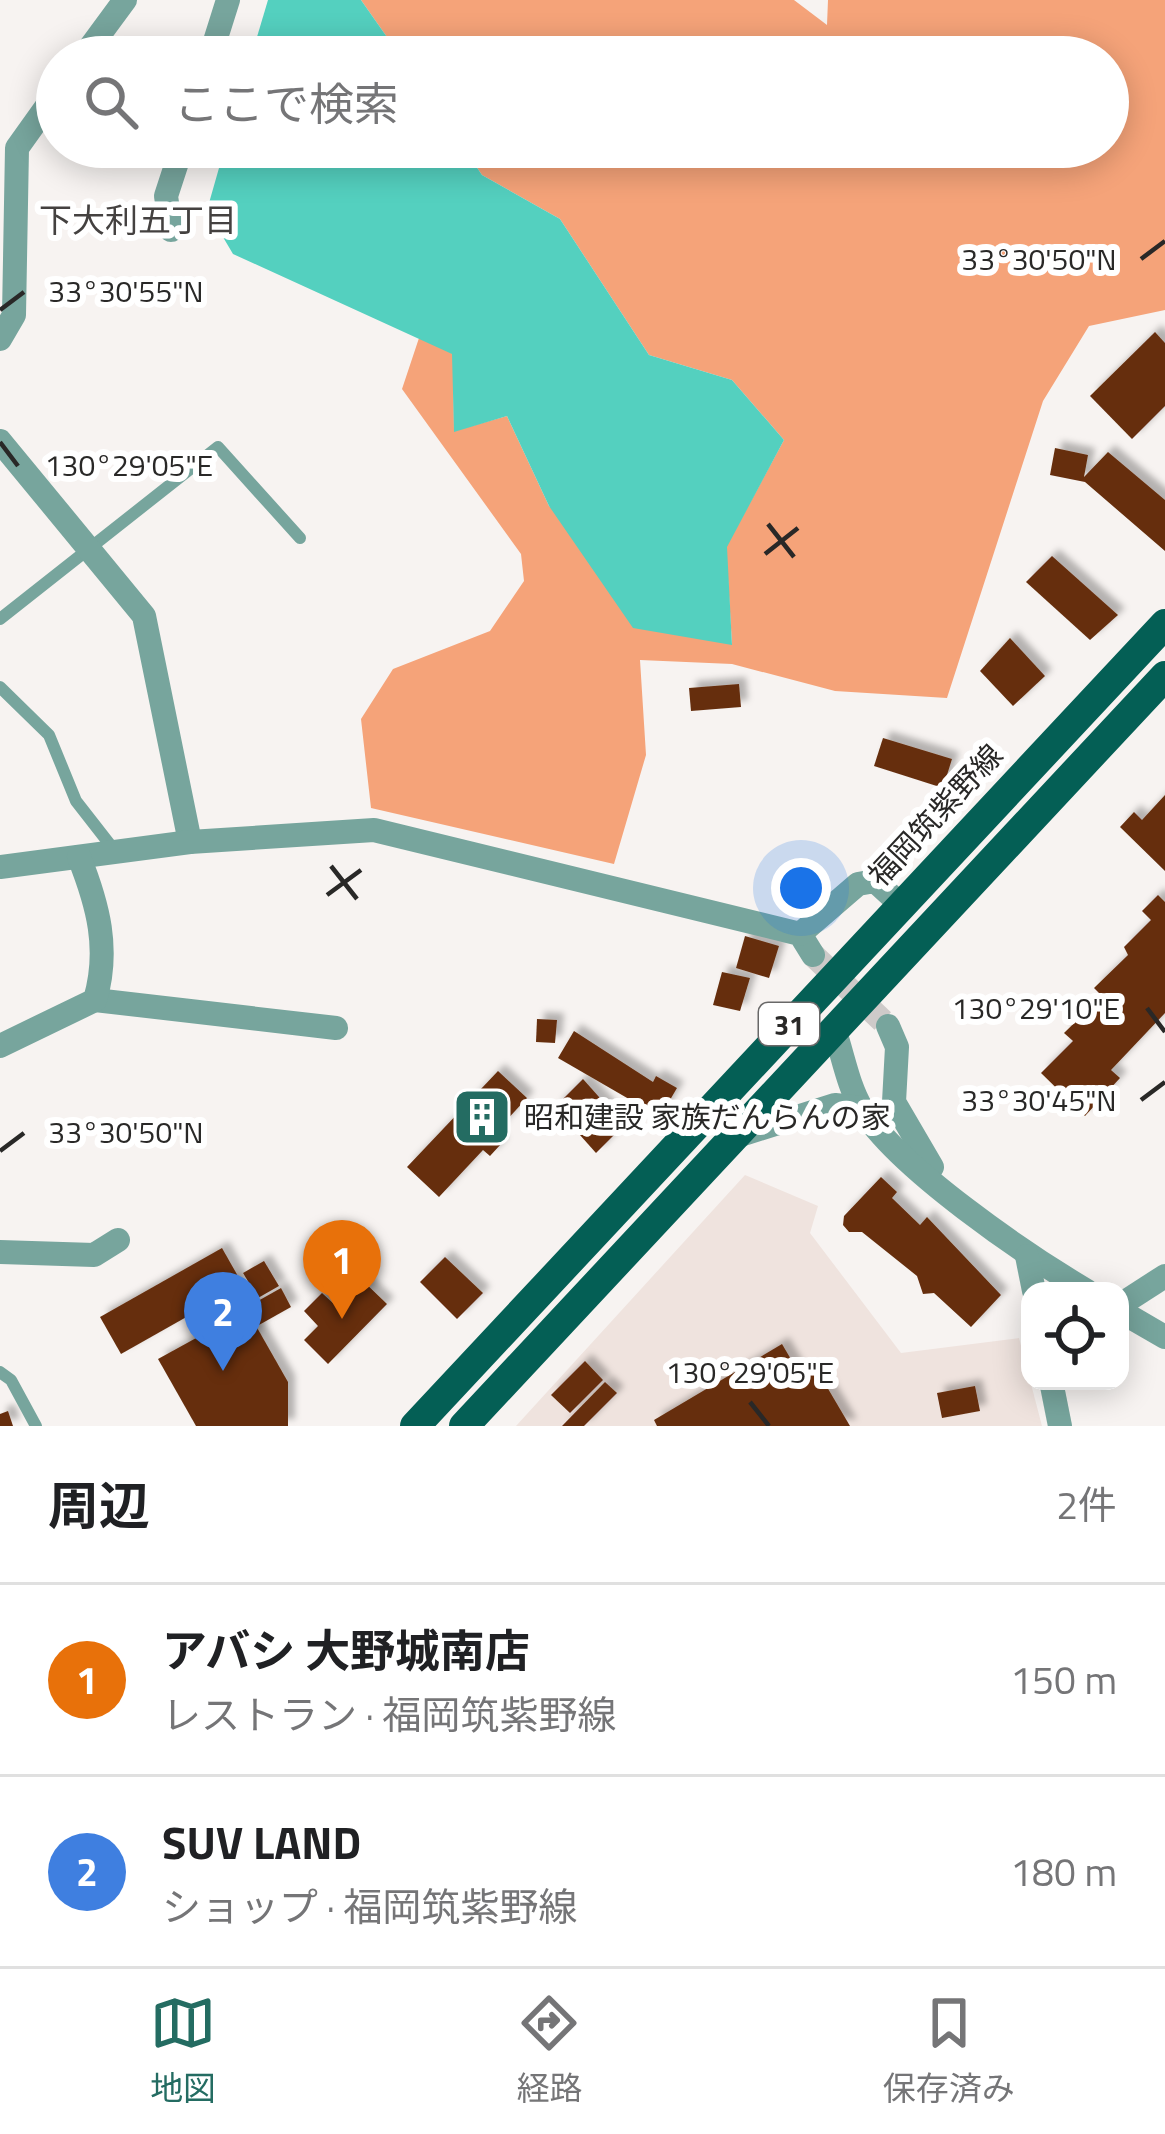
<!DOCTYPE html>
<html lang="ja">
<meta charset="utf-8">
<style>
:root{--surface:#fff;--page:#f6f6f6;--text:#202124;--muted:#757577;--line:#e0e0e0;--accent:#246c62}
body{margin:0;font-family:"Titillium Web","Noto Sans JP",sans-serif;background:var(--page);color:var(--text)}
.controls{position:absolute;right:36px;bottom:36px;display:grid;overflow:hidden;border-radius:24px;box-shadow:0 6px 30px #0003}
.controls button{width:108px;height:108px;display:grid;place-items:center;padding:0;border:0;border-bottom:3px solid var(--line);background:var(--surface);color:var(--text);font:60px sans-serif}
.you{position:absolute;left:801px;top:888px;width:42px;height:42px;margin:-30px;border:9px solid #fff;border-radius:50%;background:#1a73e8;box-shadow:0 0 0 18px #1a73e833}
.badge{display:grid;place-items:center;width:78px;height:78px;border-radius:50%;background:var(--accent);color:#fff;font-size:39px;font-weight:700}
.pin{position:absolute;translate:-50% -99px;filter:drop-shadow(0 3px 6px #0008)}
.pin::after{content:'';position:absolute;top:63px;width:42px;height:36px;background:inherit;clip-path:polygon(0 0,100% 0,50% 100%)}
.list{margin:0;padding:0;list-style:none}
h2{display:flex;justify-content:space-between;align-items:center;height:156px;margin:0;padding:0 48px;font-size:51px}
h2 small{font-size:39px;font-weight:400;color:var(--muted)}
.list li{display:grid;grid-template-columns:78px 1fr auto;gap:36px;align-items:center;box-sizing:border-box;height:192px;padding:0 48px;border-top:3px solid var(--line)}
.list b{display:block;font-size:45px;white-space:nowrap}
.list p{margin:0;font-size:39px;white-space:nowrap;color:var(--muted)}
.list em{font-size:39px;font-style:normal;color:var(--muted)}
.icon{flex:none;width:66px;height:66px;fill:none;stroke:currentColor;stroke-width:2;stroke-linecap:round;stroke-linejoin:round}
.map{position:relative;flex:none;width:1165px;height:1426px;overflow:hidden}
.search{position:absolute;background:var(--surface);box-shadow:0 6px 30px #0003;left:36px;right:36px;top:36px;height:132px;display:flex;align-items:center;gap:30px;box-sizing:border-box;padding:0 42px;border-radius:66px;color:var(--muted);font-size:45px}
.sheet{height:540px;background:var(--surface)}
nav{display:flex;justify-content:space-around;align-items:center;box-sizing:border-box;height:168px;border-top:3px solid var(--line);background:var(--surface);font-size:33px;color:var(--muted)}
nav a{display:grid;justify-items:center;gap:6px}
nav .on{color:var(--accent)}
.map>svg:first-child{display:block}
</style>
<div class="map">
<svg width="1165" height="1426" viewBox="0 0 1165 1426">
<defs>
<filter id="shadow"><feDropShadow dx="7" dy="-7" stdDeviation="3" flood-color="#0004"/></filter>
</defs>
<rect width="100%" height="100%" fill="#f7f3f1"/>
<polygon fill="#efe3de" points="745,1175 818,1206 810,1233 901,1353 1019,1338 1042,1426 516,1426"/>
<polygon fill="#f5a379" points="361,0 794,0 827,25 828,0 1165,0 1165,310 1089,326 1043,401 947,698 835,691 732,664 640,660 646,755 614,864 371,808 361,719 393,669 490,631 524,581 521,554 402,389 420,335 453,354 454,431 507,416 549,506 732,644 726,547 784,440 732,380 649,355 560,219 482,175 463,147 1108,147 1108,57 401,57"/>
<g fill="#54d0bf">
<polygon points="268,0 361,0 401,57 251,57"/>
<polygon points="225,147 463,147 482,175 560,219 649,355 732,380 784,440 727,547 732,645 633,628 549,506 507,416 454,432 452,354 233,254 207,210"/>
</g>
<g fill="#662f0e" filter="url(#shadow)">
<polygon points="1155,332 1165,343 1165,406 1132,439 1090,396"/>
<polygon points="1055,448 1088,455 1084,477 1108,452 1165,500 1165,551 1085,482 1050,475"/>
<polygon points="1052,556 1118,615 1090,640 1026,582"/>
<polygon points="1010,638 1045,676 1013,706 980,671"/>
<polygon points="739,684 741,707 691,711 689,688"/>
<polygon points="883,738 952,759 943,788 874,766"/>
<polygon points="1165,795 1165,871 1120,827 1134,812 1142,820"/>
<polygon points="1158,895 1165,902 1165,1013 1111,1070 1120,1078 1085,1116 1041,1073 1073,1041 1064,1033 1102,996 1094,988 1128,955 1124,947 1151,920 1142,911"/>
<polygon points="745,936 779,946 769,978 736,968"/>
<polygon points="722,972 750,978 740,1011 713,1005"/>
<polygon points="537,1019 557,1020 555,1043 536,1042"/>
<polygon points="574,1031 653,1082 656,1076 677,1088 660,1117 558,1058"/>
<polygon points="498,1071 527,1098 492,1136 501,1144 490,1156 483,1150 439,1197 407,1167"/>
<polygon points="583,1079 624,1125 596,1153 555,1107"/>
<polygon points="881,1177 897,1192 892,1198 920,1225 927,1217 1001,1295 971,1327 934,1293 923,1294 917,1276 862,1232 849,1232 843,1225 844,1216"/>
<polygon points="222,1248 243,1285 121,1354 100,1317"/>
<polygon points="445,1257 483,1293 457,1319 420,1282"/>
<polygon points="264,1261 279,1286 258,1298 243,1273"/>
<polygon points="360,1278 387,1304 328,1364 304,1340 318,1326 304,1311 322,1293 334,1304"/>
<polygon points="281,1288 291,1307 259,1325 249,1306"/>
<polygon points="247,1310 288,1382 288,1426 196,1426 158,1359"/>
<polygon points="782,1344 802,1378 817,1370 850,1426 657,1426 654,1420"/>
<polygon points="585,1361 603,1380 570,1413 551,1395"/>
<polygon points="605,1382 617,1393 584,1426 562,1426"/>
<polygon points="975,1386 980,1411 942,1418 937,1393"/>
<polygon points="8,1411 13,1426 0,1426 0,1414"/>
</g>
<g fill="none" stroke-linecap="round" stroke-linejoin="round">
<polyline stroke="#cecac9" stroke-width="24" stroke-dasharray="24 12" stroke-linecap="butt" points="813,955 888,1026"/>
<g stroke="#77a59d" stroke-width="12">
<polyline points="0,619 218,447 300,538"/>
<polyline points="0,687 49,735 76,801 115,851"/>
<polyline points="0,1372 11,1380 36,1426"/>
</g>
<g stroke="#77a59d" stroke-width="24">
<polyline points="83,57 125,0"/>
<polyline points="210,57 228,0"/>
<polyline points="171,230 166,196 182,147"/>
<polyline points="0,339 14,315 17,148 57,92"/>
<polyline points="0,441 144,616 190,842"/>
<polyline points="0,867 190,842 374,830 800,934 813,955"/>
<polyline points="800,934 858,884 875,881 900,904"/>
<polyline points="95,1000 336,1028"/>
<polyline points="888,1026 897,1047 894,1102 932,1167"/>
<path d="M834,1029C843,1055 848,1086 862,1109C898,1168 1026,1255 1087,1291"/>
<path d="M0,1046L95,1000C110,949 98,905 79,857"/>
<polyline points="737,1136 835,1105 862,1108"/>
<polyline points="0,1252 94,1255 118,1240"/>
<polyline points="1027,1256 1034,1291"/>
<polyline points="1120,1305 1165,1276"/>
<polyline points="1120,1311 1165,1337"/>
<polyline points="1051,1381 1060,1426"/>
</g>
<g stroke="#045f55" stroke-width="30">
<polyline points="415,1426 1165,624"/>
<polyline points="464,1426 1165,676"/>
</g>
</g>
<path fill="none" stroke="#292827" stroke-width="4.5" d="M1141,259L1165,241M0,310L24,292M0,442L18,466M768,524L794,557M765,554L798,528M331,866L357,899M327,895L361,870M1147,1008L1165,1032M1141,1100L1165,1082M0,1151L24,1133M750,1402L769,1426"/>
<defs>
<g id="building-square" transform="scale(3)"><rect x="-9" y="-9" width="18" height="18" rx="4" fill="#246c62" stroke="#fff"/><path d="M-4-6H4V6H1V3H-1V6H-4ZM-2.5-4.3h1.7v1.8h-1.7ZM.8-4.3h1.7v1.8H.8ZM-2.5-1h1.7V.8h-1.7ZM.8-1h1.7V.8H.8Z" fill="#fff"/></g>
</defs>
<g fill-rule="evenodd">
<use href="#building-square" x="482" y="1117"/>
</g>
<g text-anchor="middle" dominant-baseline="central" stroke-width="12" stroke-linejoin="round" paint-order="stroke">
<rect fill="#fff" stroke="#696868" stroke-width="3" x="759" y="1003" width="60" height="42" rx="9"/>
<g font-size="27" font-weight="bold" fill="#292827">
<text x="789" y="1024">31</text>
</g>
<g font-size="30" fill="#292827" stroke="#fff">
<text transform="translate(935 815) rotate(-47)">福岡筑紫野線</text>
</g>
<g font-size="30" fill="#292827" stroke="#fff" text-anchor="start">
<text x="524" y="1117">昭和建設 家族だんらんの家</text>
</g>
<g font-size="33" fill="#444140" stroke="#fff">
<text x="138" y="220">下大利五丁目</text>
</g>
</g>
<g font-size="30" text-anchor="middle" fill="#292827" stroke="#fff" stroke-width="12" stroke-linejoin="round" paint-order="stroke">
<text x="1039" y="270">33°30'50"N</text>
<text x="126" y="302">33°30'55"N</text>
<text x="129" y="476">130°29'05"E</text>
<text x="1036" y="1019">130°29'10"E</text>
<text x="1039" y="1111">33°30'45"N</text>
<text x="126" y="1143">33°30'50"N</text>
<text x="750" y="1383">130°29'05"E</text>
</g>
</svg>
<div class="controls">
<button><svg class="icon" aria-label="locate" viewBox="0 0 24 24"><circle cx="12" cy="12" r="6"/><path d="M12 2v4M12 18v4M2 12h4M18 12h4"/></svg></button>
</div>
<div class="you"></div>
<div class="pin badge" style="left:342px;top:1319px;background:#e8710a">1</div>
<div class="pin badge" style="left:223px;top:1371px;background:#3f7fe0">2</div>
<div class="search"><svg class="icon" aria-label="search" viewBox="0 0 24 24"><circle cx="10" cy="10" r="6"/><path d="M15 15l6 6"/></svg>ここで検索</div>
</div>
<section class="sheet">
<h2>周辺<small>2件</small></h2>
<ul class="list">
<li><span class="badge" style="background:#e8710a">1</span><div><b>アバシ 大野城南店</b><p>レストラン · 福岡筑紫野線</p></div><em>150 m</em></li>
<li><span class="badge" style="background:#3f7fe0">2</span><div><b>SUV LAND</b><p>ショップ · 福岡筑紫野線</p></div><em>180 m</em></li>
</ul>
</section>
<nav>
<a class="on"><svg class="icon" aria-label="map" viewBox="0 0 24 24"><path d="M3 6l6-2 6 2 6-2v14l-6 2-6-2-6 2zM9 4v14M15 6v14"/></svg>地図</a>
<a><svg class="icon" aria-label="directions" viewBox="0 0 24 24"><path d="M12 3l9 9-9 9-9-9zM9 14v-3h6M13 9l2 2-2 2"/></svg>経路</a>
<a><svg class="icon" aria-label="saved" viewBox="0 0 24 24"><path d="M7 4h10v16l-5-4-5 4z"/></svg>保存済み</a>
</nav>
